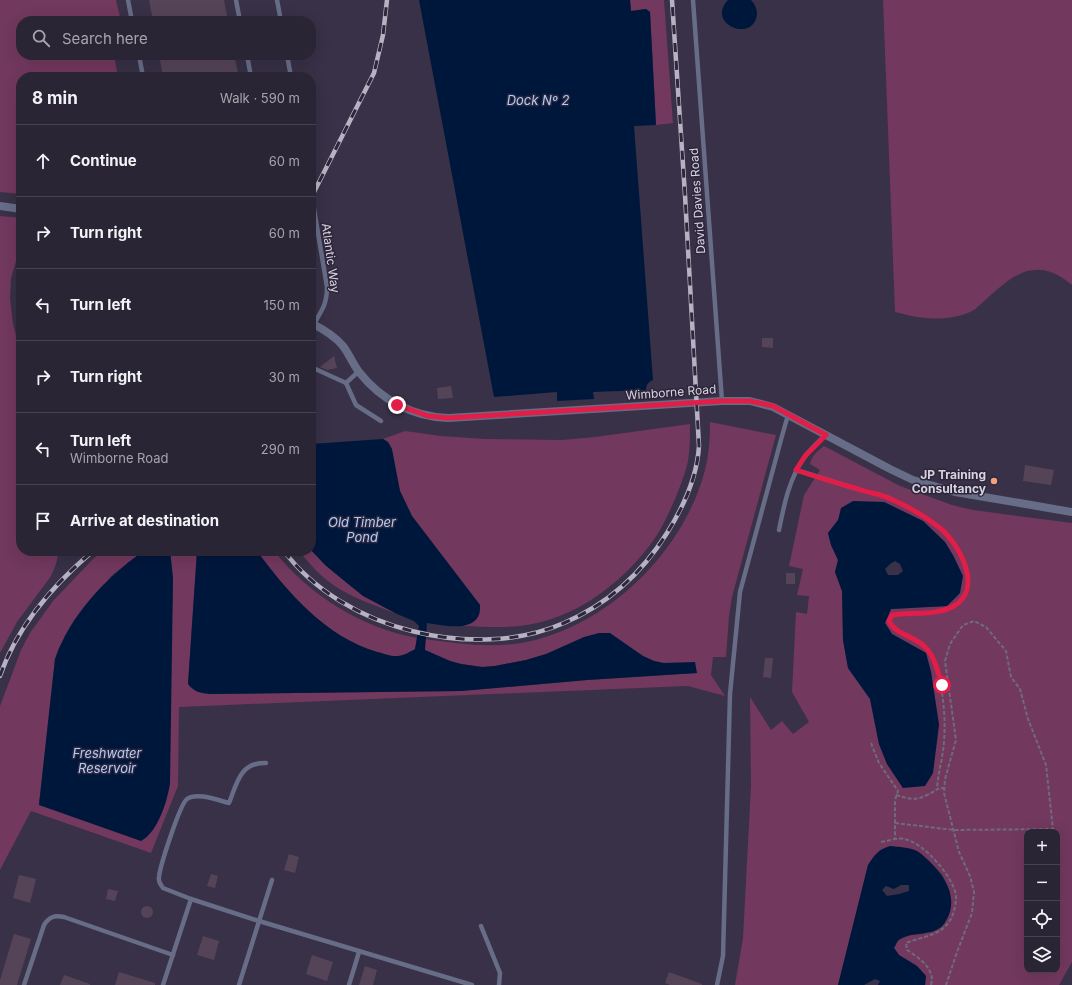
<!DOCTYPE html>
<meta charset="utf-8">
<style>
:root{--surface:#2a2535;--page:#322d3d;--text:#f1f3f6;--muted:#a5a5ad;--line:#464250}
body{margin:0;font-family:Inter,sans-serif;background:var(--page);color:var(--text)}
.controls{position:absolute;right:12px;bottom:12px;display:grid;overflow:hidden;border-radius:8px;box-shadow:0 4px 16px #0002}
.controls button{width:36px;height:36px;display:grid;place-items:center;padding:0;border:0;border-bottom:1px solid var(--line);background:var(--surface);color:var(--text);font:20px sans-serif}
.stop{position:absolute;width:12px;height:12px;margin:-9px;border:3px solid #e11d48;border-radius:50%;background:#fff}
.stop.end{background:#e11d48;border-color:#fff;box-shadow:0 1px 4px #0008}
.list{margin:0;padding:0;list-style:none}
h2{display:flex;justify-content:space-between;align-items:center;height:52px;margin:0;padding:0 16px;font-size:17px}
h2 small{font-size:13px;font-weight:400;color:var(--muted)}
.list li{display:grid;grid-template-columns:26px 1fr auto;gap:12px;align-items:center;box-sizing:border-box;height:72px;padding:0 16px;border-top:1px solid var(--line)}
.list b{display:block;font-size:15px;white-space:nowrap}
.list p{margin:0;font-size:13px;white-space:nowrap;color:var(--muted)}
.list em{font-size:13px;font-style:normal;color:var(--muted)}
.icon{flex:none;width:22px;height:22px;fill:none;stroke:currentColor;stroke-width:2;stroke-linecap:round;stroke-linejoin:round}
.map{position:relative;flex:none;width:1072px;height:985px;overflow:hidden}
.search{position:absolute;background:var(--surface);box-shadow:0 4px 16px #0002;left:16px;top:16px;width:300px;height:44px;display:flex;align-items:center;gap:10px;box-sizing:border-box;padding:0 14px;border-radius:16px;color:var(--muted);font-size:15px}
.panel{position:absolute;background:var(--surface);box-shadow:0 4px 16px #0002;left:16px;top:72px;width:300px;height:484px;border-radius:16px}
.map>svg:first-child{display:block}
</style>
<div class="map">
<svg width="1072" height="985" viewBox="0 0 1072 985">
<rect width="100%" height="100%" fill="#383147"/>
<g fill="#72385e" fill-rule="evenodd">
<polygon points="0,0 116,0 121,21 21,21 21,55 114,55 118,77 21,77 21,194 0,192"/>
<polygon points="630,0 664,0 673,123 656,125 650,12 646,9 631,11"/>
<path d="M883,0H1072V285C1030,250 1006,283 974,310C949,323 921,319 895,312Z"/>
<polygon points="0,216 21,218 21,245 11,278 10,299 13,324 21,355 21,551 59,551 56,564 51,576 17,622 0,653"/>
<path d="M710,422L776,435L732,597L729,616L726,657H713L711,675L725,696L688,686L179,707L178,786L151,853L31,811L0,870V706L21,650L30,633L53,601L93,559L103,551H146L142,552L111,576L59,648L55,659L39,804L152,831L161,814L167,798L173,578L170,551H197L188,684L198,692L210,694L461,691L587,680L697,673L654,661L643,656L629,647L546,654L526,660L495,666L482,667L461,664L450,661L425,650V639C460,644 496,649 531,641C612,622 684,550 705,470C709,454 710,438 710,422Z"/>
<path d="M690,424C690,436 690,449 688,461C684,481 665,525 653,541C627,577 588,609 545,621C519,629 490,627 463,626L471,623L480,605L412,516L400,491L388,442L383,439L405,431L441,436L485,439L562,440L595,437Z"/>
<path d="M824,446L900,486L952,505L973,510L1072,523V962L1059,985H925L926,976L917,966L899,955L894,948L898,940L911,935L924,934L950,892L942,874L918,852L868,865L838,985H735L743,938L751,786L750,697L771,730L782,721L793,734L809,722L792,692L796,612L807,614L809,596L797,595L803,569L789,566L804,495L820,470L810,464C812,456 816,452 824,446ZM853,502H884L923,521L945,542L954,557L947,606L891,609L885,623L892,634L926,653L931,672L939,725L903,788L887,764L879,744L870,699L848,668L843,640L842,591L835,572L838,560L831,545L828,533ZM1027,832H1057V970H1027Z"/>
<path d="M311,550C337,578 363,597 397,614C375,605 351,598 332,584C319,575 309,563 299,551H311Z"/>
<path d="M257,551H274C309,595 362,628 417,638L415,650C410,652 403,656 398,656C391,657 383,653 377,652C326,637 287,592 257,551Z"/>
</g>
<g fill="#00173c" fill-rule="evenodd">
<path d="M419,0H630L631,11L646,9L650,12L656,125L634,126L653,380C648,382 646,385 646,390L593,392L594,399L557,401V392L494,397Z"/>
<path d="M728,0H751C755,4 757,9 757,14C754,44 705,24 728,0Z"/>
<path d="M383,439L388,442L392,449L400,491L412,516L480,605C482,634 445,626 427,623L425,650L450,661L461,664L482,667L495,666L526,660L546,654L584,637L599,633H610L643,656L654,661L664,663L695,662L697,673L587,680L461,691L210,694C201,693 194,692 188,684L197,551H257C287,592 326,637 377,652C383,653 391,657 398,656C403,656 410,652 415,649L419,626L414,621L397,614L363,596L325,565L311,550V444Z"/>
<path d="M853,501L884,502L923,521L945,542L954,557L963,576L960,593L947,606L891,609L885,623L892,634L926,653L931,672L939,725L933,773L925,786L903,788L887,764L879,744L870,699L848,668L843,640L842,591L835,572L838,560L831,545L828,533L838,520L841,508ZM895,561L900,564L903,571L898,575H888L885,569L890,564Z"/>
<path d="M146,551H170L173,578L170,784C167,801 158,832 141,841L39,805L55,659C70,615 105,579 142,552Z"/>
<path d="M890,846C899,847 909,847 917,851C922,854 927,859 931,863C947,879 960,902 944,924C933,938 912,930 899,940C897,941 896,945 894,948L899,955L917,966L926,976L925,985H878L880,981L875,979L864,985H838L868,865C875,854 878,850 890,846ZM901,885H909V891L899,894L887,896L882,890L886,886L894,889Z"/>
</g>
<g fill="#554458">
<polygon points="149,0 224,0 228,21 153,21"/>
<polygon points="159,55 234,55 239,77 163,77"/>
<polygon points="762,338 773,338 773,348 762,347"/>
<polygon points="334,356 337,368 327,370 320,367"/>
<polygon points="451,386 453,398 438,399 437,388"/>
<polygon points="1025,465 1054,470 1051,485 1023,481"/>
<rect x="786" y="573" width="9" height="11"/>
<polygon points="765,658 773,658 771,678 763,677"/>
<polygon points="289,854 299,857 295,873 284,870"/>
<polygon points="211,874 218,876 215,888 207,886"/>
<polygon points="19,875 36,879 30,903 13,898"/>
<polygon points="108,889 118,891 115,901 106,899"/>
<circle cx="147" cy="912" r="6"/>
<polygon points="14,934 31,939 17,985 0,985 0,980"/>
<polygon points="203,936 219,941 214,960 197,955"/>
<polygon points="312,955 333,962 327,981 306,974"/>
<polygon points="365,966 377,970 373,985 359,985"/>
<polygon points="119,972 155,983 155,985 115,985"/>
<polygon points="669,972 702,984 702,985 670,985 665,983"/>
<polygon points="64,975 90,984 90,985 60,985"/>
</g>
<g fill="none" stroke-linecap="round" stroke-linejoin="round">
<g stroke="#706a7d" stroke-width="2" stroke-dasharray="4 2" stroke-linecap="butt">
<path d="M864,491L892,499L919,514L941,529L955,546L965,564L969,579L966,595L956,605L942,611L892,615L889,621C895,637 918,636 927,650C944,675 947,722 943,751C941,764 938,776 937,788"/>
<path d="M871,743L879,763L898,791L895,800V839C898,839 902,838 904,839C923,842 954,877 956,896C956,904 954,915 949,922C939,936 921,937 906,943L907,950C918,957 936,969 931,985"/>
<path d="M896,795C909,799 915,801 927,795C935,792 935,788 944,788"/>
<polyline points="895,823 954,830 1053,829 1046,765 1028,719 1020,689 1011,677 1006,651 986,627 974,621 963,625 950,644 945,661 956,740 945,779 944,793 959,852 970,876 974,892 972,913 957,952 946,985"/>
<polyline points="881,842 895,839"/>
</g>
<g stroke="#676c87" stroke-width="4.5">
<polyline points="128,0 132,21"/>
<polyline points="236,0 240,21"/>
<polyline points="277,0 281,21"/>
<polyline points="693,0 722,401"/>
<polyline points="139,55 143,77"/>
<polyline points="247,55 251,77"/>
<polyline points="287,55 291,77"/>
<path d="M311,191L327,287C327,304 322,310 314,324"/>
<polyline points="311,367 346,383 359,371"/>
<polyline points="346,383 356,405 381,421"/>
<polyline points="796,470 857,489"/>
<path d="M779,530C784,505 789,479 804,458C810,449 819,442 825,435"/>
<path d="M266,763C240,762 237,783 229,803C217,800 197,792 187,799C180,804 160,866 159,877C158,881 160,884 163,888L191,899L259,921L472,985"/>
<polyline points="481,926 500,973 499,985"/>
<path d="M24,985L44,925C49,917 54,915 64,917L173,955"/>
<polyline points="163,985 191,899"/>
<polyline points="239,985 272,880"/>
<polyline points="349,985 359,952"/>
<polyline points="717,985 723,956 730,694 740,592 782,436 788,415"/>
</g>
<g stroke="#676c87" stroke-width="8">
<polyline points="0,206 21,209"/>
<path d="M311,323C323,329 335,336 343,346C349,354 353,364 359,372C381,400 413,417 448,418L722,401H750L773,407L890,469L913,480L955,492L1072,512"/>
</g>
<g stroke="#b7b2c2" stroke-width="4.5">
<g id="rail">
<polyline points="311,198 374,73 383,35 387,0"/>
<path d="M284,551C343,630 475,662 564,623C608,604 642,573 667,533C684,506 697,478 699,446L685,195L672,0"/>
<path d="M0,676C17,626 53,585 93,551"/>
</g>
</g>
<use href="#rail" stroke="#2e273c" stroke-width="3" stroke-dasharray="9" stroke-linecap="butt"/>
</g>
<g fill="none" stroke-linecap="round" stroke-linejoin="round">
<path stroke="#e11d48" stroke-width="5" d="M397,405L428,416L448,418L722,401H750L773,406L826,435L805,456L796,470C817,477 837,483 858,489C869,493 882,494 893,500C909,507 926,517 940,528C959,544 984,588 954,606C936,616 912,612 892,615L889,621C895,635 916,636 926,648C935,657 938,673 942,685"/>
</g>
<circle fill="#f1a17c" stroke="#2e273c" stroke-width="1.5" cx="994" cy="481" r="4"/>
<g text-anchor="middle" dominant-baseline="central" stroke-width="3" stroke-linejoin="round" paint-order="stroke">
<g font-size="12" fill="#d7d3e1" stroke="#2e273c">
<text transform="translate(697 201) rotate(-94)">David Davies Road</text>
<text transform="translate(331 258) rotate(82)">Atlantic Way</text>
<text transform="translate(671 392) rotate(-4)">Wimborne Road</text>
</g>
<g font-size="12" font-weight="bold" fill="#d7d3e1" stroke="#2e273c" text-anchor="end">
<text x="986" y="474">JP Training<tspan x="986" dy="14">Consultancy</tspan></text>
</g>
<g font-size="13" font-style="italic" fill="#accefe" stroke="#2e273c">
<text x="538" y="100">Dock Nº 2</text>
<text x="362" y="522">Old Timber<tspan x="362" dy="15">Pond</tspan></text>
<text x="107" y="753">Freshwater<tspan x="107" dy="15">Reservoir</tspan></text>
</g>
</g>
</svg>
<div class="controls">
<button>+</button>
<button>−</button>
<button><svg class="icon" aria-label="locate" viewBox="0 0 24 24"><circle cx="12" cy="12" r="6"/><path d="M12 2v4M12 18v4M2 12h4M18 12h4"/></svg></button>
<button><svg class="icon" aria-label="layers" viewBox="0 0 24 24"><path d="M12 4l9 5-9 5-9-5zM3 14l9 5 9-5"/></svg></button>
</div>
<div class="stop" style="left:942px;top:685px"></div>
<div class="stop end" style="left:397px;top:405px"></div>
<div class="search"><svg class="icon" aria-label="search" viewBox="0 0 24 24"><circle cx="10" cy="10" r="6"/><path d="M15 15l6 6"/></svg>Search here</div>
<section class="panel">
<h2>8 min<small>Walk · 590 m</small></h2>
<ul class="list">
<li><svg class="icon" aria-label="ahead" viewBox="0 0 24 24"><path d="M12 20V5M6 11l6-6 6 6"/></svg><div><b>Continue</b></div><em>60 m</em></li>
<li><svg class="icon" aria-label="right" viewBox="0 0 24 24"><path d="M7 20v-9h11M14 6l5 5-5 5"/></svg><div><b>Turn right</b></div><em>60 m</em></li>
<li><svg class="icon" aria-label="left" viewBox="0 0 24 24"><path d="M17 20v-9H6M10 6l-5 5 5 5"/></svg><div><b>Turn left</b></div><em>150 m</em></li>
<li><svg class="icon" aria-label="right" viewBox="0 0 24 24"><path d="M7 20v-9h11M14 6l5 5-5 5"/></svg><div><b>Turn right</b></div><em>30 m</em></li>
<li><svg class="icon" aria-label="left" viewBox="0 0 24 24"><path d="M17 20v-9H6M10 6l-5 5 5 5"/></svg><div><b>Turn left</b><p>Wimborne Road</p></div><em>290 m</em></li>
<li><svg class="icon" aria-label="arrive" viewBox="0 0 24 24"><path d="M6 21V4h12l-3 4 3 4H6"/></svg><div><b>Arrive at destination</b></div></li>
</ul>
</section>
</div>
